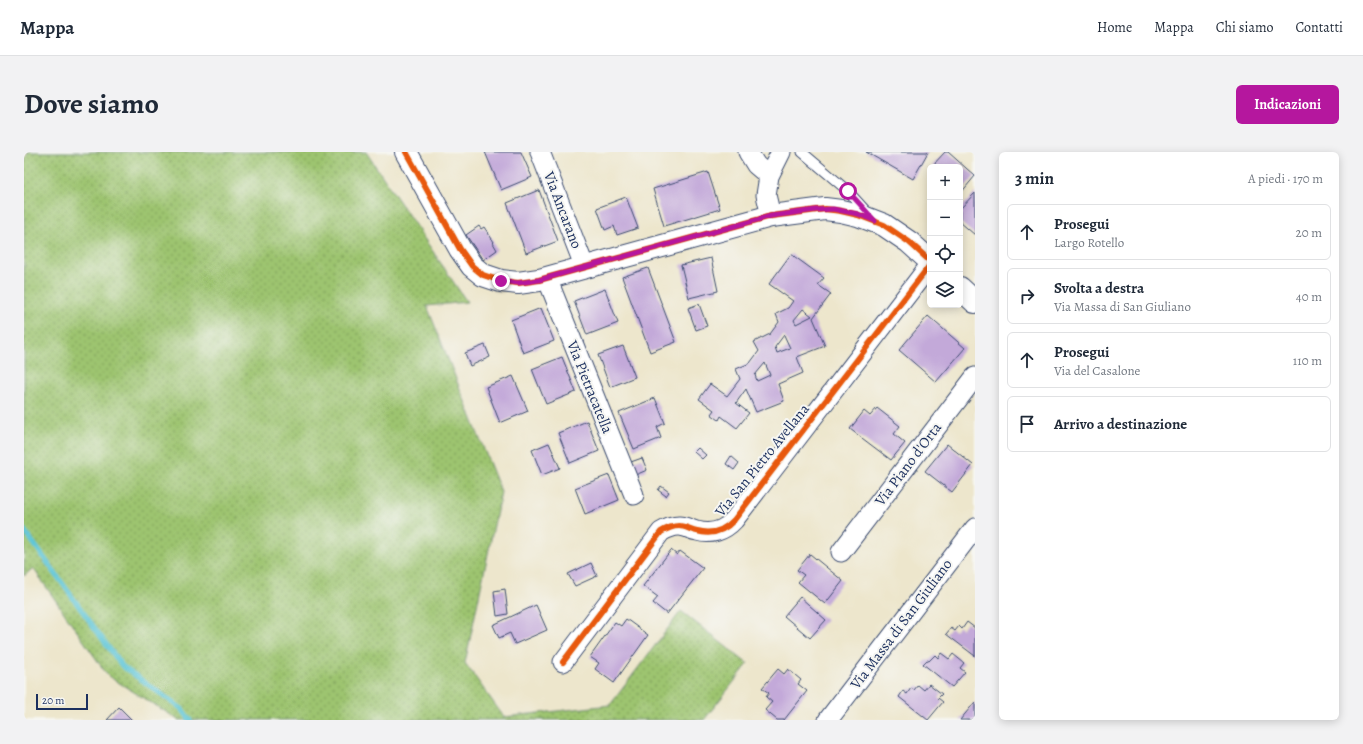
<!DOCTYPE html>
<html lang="it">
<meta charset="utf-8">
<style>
:root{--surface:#fff;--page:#f2f2f3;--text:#1f2937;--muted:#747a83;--line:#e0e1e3;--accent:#b5179e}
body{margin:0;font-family:Alegreya,serif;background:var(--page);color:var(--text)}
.controls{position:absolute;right:12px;top:12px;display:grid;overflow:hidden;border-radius:6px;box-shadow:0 2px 10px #0003}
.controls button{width:36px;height:36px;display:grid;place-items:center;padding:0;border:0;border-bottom:1px solid var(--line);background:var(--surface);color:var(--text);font:20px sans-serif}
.scale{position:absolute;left:12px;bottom:10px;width:52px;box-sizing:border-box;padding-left:4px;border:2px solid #1b2f5e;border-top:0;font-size:11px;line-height:14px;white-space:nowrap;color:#1b2f5e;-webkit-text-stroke:3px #f6f6f2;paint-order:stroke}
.stop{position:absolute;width:12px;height:12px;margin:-9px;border:3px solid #b5179e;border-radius:50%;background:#fff}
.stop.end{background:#b5179e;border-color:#fff;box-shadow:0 1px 4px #0008}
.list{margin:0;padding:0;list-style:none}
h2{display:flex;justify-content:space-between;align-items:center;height:52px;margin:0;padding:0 16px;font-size:17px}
h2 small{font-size:13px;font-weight:400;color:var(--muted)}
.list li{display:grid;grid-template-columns:26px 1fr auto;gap:12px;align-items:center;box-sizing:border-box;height:56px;margin:0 8px 8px;padding:0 8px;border:1px solid var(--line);border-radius:6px}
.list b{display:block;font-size:15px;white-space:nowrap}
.list p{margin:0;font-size:13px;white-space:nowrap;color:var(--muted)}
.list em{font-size:13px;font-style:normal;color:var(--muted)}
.icon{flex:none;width:22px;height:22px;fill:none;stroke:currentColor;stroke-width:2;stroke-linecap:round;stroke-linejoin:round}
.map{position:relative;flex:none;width:951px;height:568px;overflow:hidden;border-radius:6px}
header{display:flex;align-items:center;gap:24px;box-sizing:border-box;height:56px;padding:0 20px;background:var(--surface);border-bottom:1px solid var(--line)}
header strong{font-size:19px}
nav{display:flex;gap:22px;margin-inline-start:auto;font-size:14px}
.intro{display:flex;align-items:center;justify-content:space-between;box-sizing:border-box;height:96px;padding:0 24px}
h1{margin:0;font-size:28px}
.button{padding:10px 18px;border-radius:6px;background:var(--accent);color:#fff;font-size:14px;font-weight:700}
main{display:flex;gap:24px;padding:0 24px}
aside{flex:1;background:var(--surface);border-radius:6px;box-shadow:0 2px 10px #0003}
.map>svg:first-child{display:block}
</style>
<header>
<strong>Mappa</strong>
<nav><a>Home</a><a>Mappa</a><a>Chi siamo</a><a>Contatti</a></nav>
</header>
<div class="intro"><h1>Dove siamo</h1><a class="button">Indicazioni</a></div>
<main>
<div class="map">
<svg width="951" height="568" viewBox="0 0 951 568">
<defs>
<pattern id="grass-dots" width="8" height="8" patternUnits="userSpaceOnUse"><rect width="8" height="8" fill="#9dc46f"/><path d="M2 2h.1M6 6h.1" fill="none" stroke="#7fa05e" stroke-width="1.8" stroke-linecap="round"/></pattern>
</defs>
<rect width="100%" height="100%" fill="#f6f6f2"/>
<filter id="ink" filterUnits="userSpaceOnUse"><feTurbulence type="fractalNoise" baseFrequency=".025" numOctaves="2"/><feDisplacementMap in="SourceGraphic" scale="8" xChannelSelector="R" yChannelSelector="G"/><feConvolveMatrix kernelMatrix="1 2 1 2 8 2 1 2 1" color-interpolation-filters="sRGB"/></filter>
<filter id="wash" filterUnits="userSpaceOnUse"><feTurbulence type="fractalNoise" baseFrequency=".012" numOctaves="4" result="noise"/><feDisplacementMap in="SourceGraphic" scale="16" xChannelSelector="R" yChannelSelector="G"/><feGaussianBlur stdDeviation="0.9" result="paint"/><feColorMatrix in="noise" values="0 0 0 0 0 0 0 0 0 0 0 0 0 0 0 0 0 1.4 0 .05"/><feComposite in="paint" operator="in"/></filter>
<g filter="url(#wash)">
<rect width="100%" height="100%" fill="#ede6cc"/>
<polygon fill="url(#grass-dots)" stroke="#5c7a66" points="4,0 342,0 443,150 403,154 477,340 441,511 480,565 586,553 657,459 724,512 680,568 155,568 84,524 9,416 0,424 0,12"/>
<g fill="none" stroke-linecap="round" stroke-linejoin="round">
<polyline stroke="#5bc5d7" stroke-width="5" points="0,378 98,514 158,557 166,568"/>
</g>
<g id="blocks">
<g fill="#c3a9d9" fill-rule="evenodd">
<polygon points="461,0 497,0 508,25 477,38"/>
<polygon points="842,0 904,0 889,27"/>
<polygon points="921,0 924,0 951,24 936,42 936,15 910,15 908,14"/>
<polygon points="684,20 696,57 640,74 629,37"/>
<polygon points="515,38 534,89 502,101 483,51"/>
<polygon points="951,41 951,83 936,70 936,57"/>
<polygon points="602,45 614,76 593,83 590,74 581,78 573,56"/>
<polygon points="455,74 457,77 460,75 470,90 469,91 473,98 459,108 442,83"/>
<path d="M767,102L800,126L794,133L807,142L789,166L801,194L773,205L779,221L754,232L760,249L732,260L722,237L712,251L725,261L713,276L697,264L695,268L687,262L690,258L675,247L686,232L703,244L716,227L712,217L726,211L735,199L730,190L746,182L755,170L752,162L764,156L769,149L745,132ZM779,157L788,164L772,172L770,168ZM760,183L766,196L753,201L751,195ZM741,211L746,223L733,229L731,223Z"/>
<polygon points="687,106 694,139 665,146 657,113"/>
<polygon points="624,116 652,190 626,200 598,125"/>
<polygon points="581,137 594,171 563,183 550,149"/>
<polygon points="675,152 683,174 672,178 664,156"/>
<polygon points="517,156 530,189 499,201 487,168"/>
<polygon points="904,164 941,196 912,230 875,198"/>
<polygon points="461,193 466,205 446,214 441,201"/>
<polygon points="599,194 611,225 586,235 574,203"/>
<polygon points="538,205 552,240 522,252 508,217"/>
<polygon points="489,224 504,259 476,271 462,235"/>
<polygon points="631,246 641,271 633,275 637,286 610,297 595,261"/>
<polygon points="853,256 876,274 870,282 881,291 867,308 826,277 840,259 846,264"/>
<polygon points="563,269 575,299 546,311 534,281"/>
<polygon points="525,291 536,316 518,323 508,298"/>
<polygon points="923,292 949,313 928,340 901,319"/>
<polygon points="674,296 682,303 678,307 670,300"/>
<polygon points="707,304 715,311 710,318 702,312"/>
<polygon points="618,306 623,318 609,324 604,311"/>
<polygon points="585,323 595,348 561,362 551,336"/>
<polygon points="637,334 645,340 642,344 634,338"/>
<polygon points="647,398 653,403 656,399 679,416 643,462 629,451 634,445 619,434"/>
<polygon points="786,402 819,429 801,452 774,430 780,423 773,418"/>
<polygon points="567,411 573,424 551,434 544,422"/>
<polygon points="481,437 484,462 473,464 470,439"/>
<polygon points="776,445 802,468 786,486 760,464"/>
<polygon points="512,453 523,478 491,492 486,481 475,486 469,473"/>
<polygon points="602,467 624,483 590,531 571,517 575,511 566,505 591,470 597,474"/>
<polygon points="943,470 951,476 951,504 922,482 927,476 931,479 935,474 938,477"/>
<polygon points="917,501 925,507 929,502 940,511 936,516 941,520 928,535 899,512 903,508 905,509 911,503 914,506"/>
<polygon points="754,517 760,522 764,517 777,528 774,532 783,539 760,568 753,568 741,558 748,550 742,545 745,541 738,536"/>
<polygon points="905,532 918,542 914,546 919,550 904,568 875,545 879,539 883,542 887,536 890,538 894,533 900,538"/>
<polygon points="951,550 951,568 936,568"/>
<polygon points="95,555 108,568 83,568"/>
</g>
</g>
</g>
<g filter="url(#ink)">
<use href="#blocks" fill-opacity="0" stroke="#3a4a6e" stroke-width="1"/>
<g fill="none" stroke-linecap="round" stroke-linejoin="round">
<g stroke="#3a4a6e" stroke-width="11">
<polyline id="service" points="778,0 824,39 843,60"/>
</g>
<g stroke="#3a4a6e" stroke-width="21">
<g id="minor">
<polyline points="516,0 561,116"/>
<polyline points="724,0 732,13 745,24"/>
<polyline points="747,64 742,43 745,24 757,0"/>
<polyline points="523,126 610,343"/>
<polyline points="817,400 951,225"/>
<path d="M539,510L637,380C642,377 648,374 655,374C661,374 667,378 673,379C687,383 700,379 710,368L906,113"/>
<polyline points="804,568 951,376"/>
</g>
</g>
<g stroke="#3a4a6e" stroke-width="24">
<g id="tertiary">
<polyline points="382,0 436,97 448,114 459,123 477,129 494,131 515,128 747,64 801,57 817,59 834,63 860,73 885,90 906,109"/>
<polyline points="936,136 951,150"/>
</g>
</g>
<use href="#service" stroke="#fff" stroke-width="9"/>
<use href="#minor" stroke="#fff" stroke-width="19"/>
<use href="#tertiary" stroke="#fff" stroke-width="22"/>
<g stroke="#f6f6f2" stroke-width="8">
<g id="cycleway">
<polyline points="382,0 436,97 448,114 459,123 477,129 494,131 515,128 747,64 801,57 817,59 834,63 860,73 885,90 906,109"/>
<path d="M539,510L637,380C642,377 648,374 655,374C661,374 667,378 673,379C687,383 700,379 710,368L906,113"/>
</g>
</g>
<use href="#cycleway" stroke="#e8590c" stroke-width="6"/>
</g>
</g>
<g fill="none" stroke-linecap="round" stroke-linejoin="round" filter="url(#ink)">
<polyline stroke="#b5179e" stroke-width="5" points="477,129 494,131 515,128 747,64 792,58 809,57 834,62 851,69 824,39"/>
</g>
<g text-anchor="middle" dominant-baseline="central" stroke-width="4" stroke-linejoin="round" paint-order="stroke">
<g font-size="15" fill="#1b2f5e" stroke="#f6f6f2">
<text transform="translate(539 58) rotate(69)">Via Ancarano</text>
<text transform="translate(566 235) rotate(68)">Via Pietracatella</text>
<text transform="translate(738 308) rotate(-51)">Via San Pietro Avellana</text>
<text transform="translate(884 312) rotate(-53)">Via Piano d'Orta</text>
<text transform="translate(877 472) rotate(-53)">Via Massa di San Giuliano</text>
</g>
</g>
</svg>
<div class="controls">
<button>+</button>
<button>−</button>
<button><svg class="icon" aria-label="locate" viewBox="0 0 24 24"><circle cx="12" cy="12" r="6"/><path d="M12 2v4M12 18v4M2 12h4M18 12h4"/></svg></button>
<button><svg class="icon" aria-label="layers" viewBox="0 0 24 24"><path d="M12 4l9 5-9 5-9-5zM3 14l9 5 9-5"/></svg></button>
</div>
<div class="scale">20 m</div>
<div class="stop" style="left:824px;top:39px"></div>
<div class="stop end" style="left:477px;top:129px"></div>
</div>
<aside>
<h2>3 min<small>A piedi · 170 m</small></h2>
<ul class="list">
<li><svg class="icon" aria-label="ahead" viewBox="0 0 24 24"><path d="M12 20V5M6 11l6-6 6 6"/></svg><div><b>Prosegui</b><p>Largo Rotello</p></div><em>20 m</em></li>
<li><svg class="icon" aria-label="right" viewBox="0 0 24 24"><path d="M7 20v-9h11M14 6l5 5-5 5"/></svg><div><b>Svolta a destra</b><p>Via Massa di San Giuliano</p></div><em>40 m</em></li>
<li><svg class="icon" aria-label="ahead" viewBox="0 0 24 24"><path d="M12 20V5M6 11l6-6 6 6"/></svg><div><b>Prosegui</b><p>Via del Casalone</p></div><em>110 m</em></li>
<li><svg class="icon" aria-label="arrive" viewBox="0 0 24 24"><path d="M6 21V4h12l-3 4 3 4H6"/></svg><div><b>Arrivo a destinazione</b></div></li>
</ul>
</aside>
</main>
